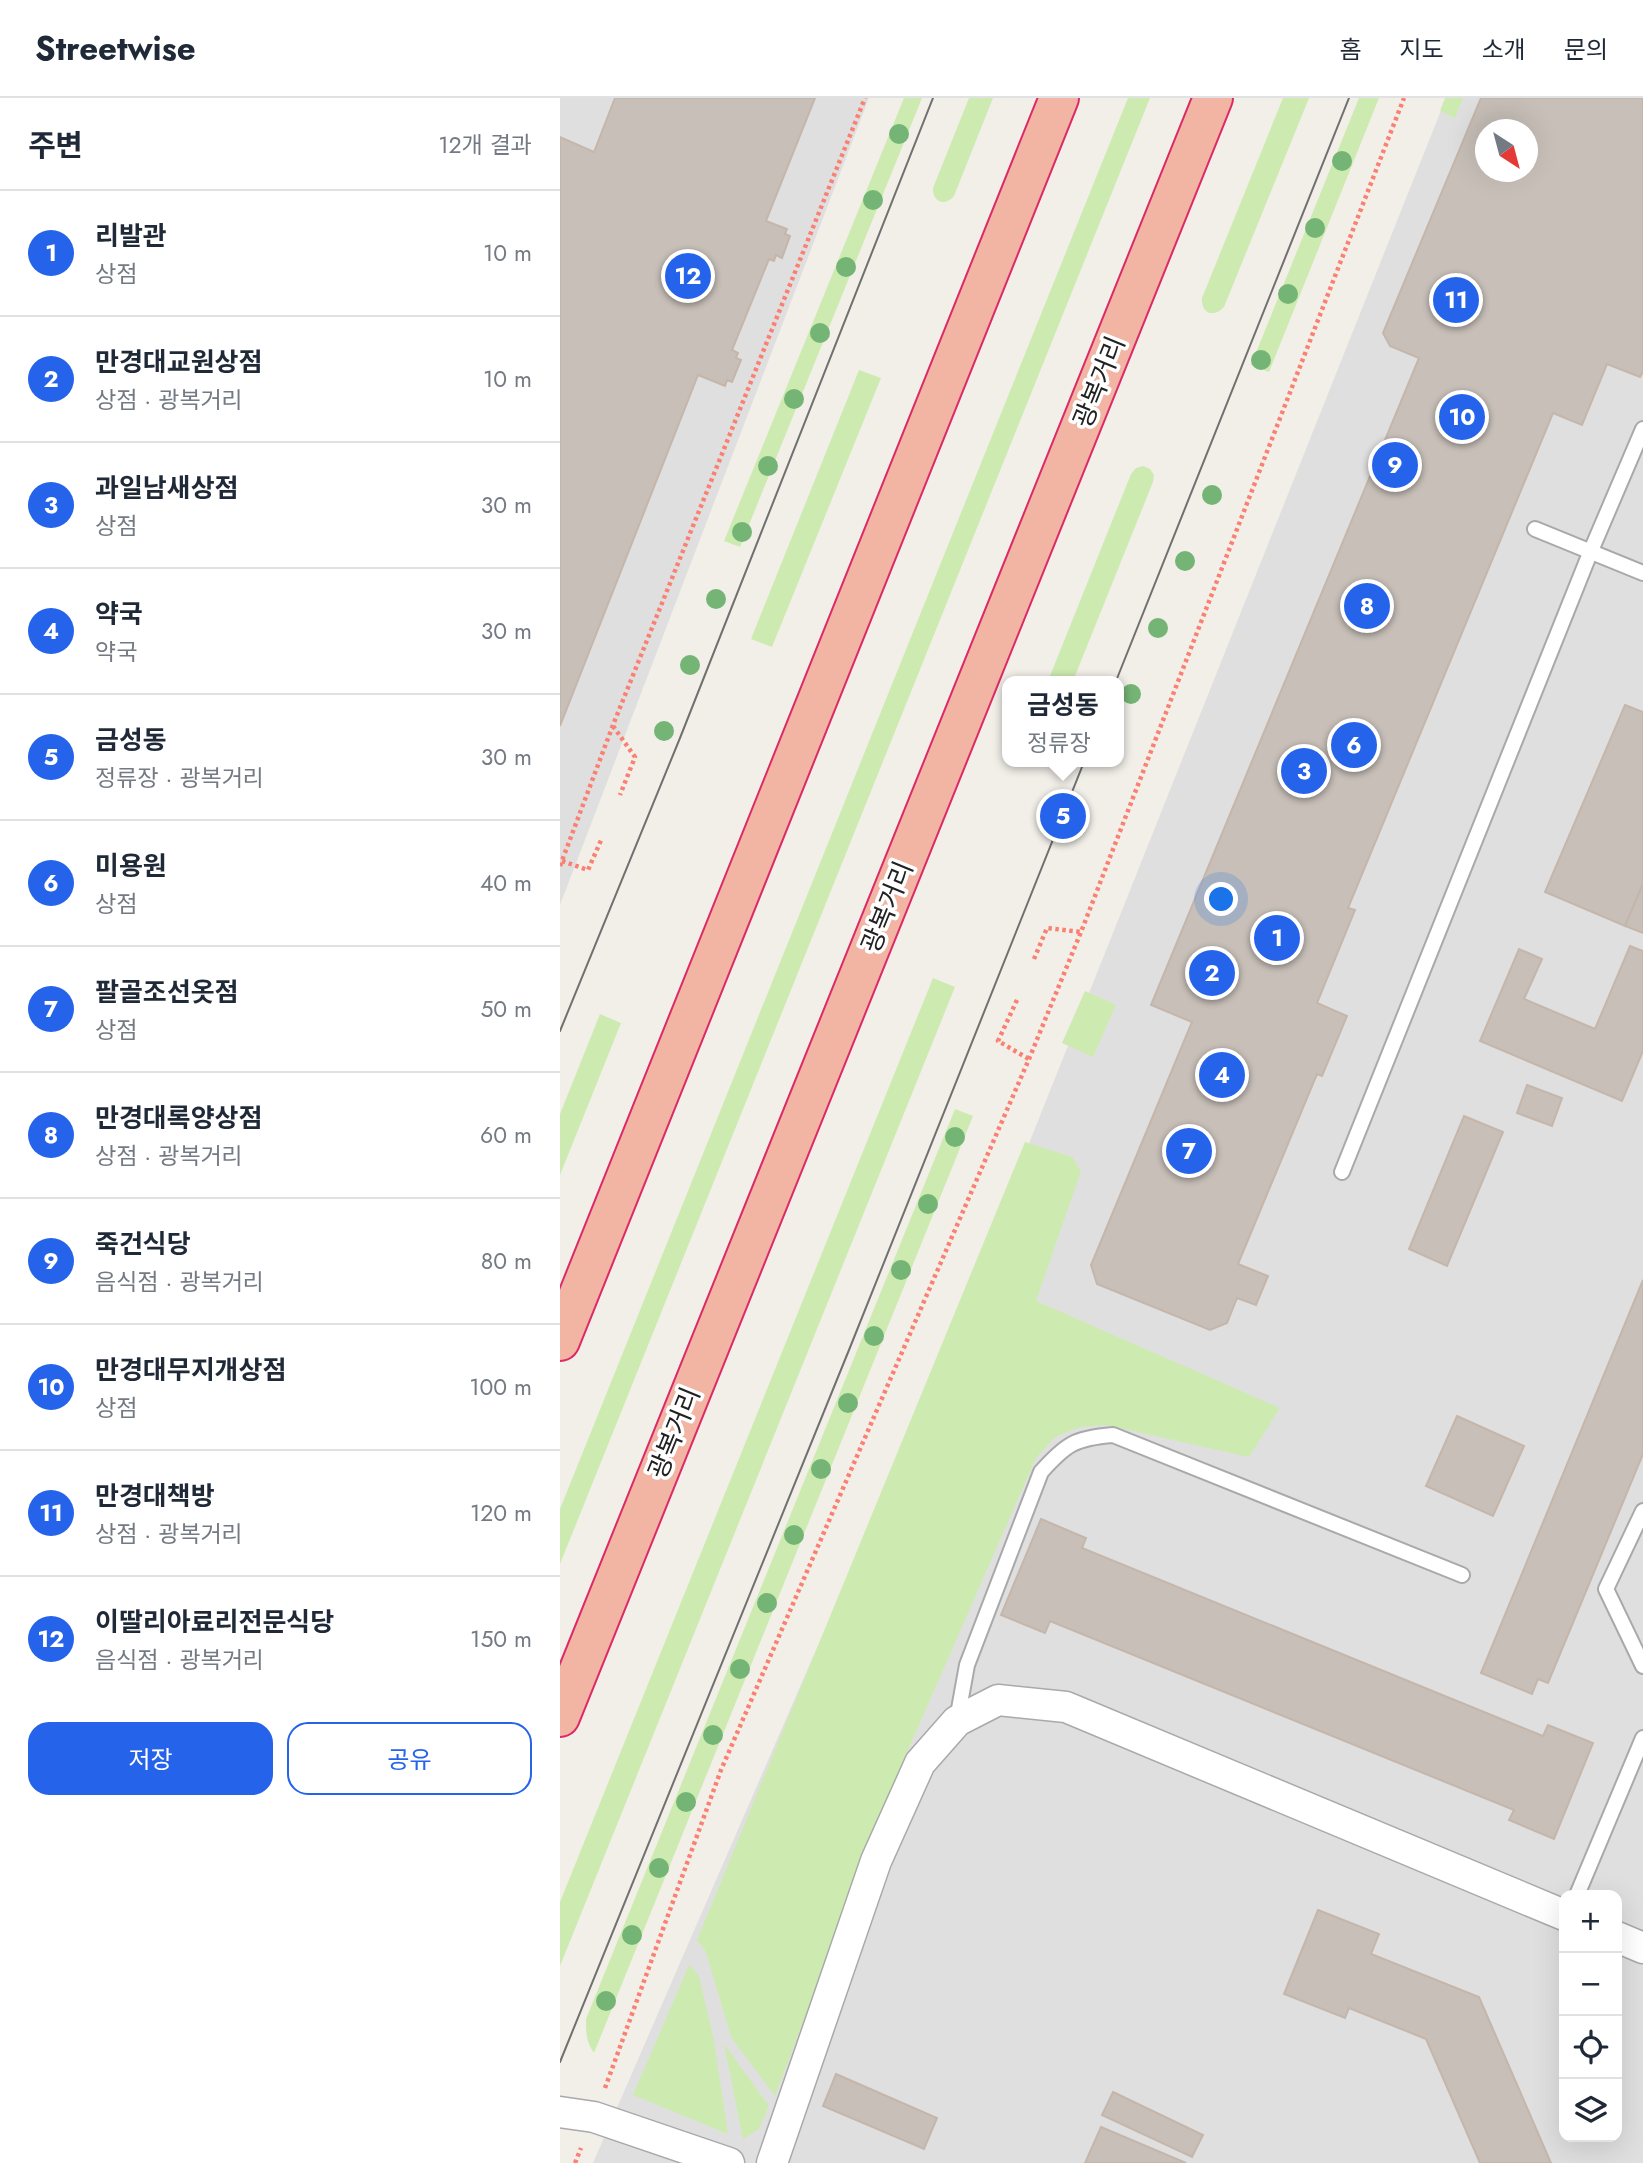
<!DOCTYPE html>
<html lang="ko">
<meta charset="utf-8">
<style>
:root{--surface:#fff;--page:#f2f2f3;--text:#1f2937;--muted:#747a83;--line:#e0e1e3;--accent:#2563eb}
body{margin:0;font-family:Jost,"Noto Sans KR",sans-serif;background:var(--page);color:var(--text)}
.controls{position:absolute;right:21px;bottom:21px;display:grid;overflow:hidden;border-radius:14px;box-shadow:0 7px 28px #0002}
.controls button{width:63px;height:63px;display:grid;place-items:center;padding:0;border:0;border-bottom:2px solid var(--line);background:var(--surface);color:var(--text);font:35px sans-serif}
.compass{position:absolute;left:915px;top:21px;width:63px;height:63px;border-radius:50%;background:var(--surface);box-shadow:0 7px 28px #0002;rotate:144deg}
.you{position:absolute;left:662px;top:802px;width:24px;height:24px;margin:-18px;border:5px solid #fff;border-radius:50%;background:#1a73e8;box-shadow:0 0 0 10px #1a73e833}
.badge{display:grid;place-items:center;width:46px;height:46px;border-radius:50%;background:var(--accent);color:#fff;font-size:23px;font-weight:700}
.pin{position:absolute;translate:-50% -50%;border:4px solid #fff;box-shadow:0 2px 7px #0006}
.popup{position:absolute;left:442px;top:578px;width:122px;height:91px;box-sizing:border-box;display:grid;place-content:center;border-radius:14px;background:var(--surface);filter:drop-shadow(0 2px 5px #0005);font-size:23px;white-space:nowrap;color:var(--muted)}
.popup b{font-size:26px;color:var(--text)}
.popup::after{content:'';position:absolute;left:50%;top:100%;margin-left:-14px;border:14px solid transparent;border-top-color:var(--surface)}
.list{margin:0;padding:0;list-style:none}
h2{display:flex;justify-content:space-between;align-items:center;height:91px;margin:0;padding:0 28px;font-size:30px}
h2 small{font-size:23px;font-weight:400;color:var(--muted)}
.list li{display:grid;grid-template-columns:46px 1fr auto;gap:21px;align-items:center;box-sizing:border-box;height:126px;padding:0 28px;border-top:2px solid var(--line)}
.list b{display:block;font-size:26px;white-space:nowrap}
.list p{margin:0;font-size:23px;white-space:nowrap;color:var(--muted)}
.list em{font-size:23px;font-style:normal;color:var(--muted)}
.actions{display:flex;gap:14px;padding:21px 28px}
.actions a{flex:1;padding:16px 0;border:2px solid var(--accent);border-radius:21px;text-align:center;font-size:24px;color:var(--accent)}
.actions .main{background:var(--accent);color:#fff}
.icon{flex:none;width:38px;height:38px;fill:none;stroke:currentColor;stroke-width:2;stroke-linecap:round;stroke-linejoin:round}
.map{position:relative;flex:none;width:1083px;height:2065px;overflow:hidden}
header{display:flex;align-items:center;gap:42px;box-sizing:border-box;height:98px;padding:0 35px;background:var(--surface);border-bottom:2px solid var(--line)}
header strong{font-size:33px}
nav{display:flex;gap:38px;margin-inline-start:auto;font-size:24px}
main{display:flex}
aside{flex:1;background:var(--surface)}
.map>svg:first-child{display:block}
</style>
<header>
<strong>Streetwise</strong>
<nav><a>홈</a><a>지도</a><a>소개</a><a>문의</a></nav>
</header>
<main>
<aside>
<h2>주변<small>12개 결과</small></h2>
<ul class="list">
<li><span class="badge">1</span><div><b>리발관</b><p>상점</p></div><em>10 m</em></li>
<li><span class="badge">2</span><div><b>만경대교원상점</b><p>상점 · 광복거리</p></div><em>10 m</em></li>
<li><span class="badge">3</span><div><b>과일남새상점</b><p>상점</p></div><em>30 m</em></li>
<li><span class="badge">4</span><div><b>약국</b><p>약국</p></div><em>30 m</em></li>
<li><span class="badge">5</span><div><b>금성동</b><p>정류장 · 광복거리</p></div><em>30 m</em></li>
<li><span class="badge">6</span><div><b>미용원</b><p>상점</p></div><em>40 m</em></li>
<li><span class="badge">7</span><div><b>팔골조선옷점</b><p>상점</p></div><em>50 m</em></li>
<li><span class="badge">8</span><div><b>만경대록양상점</b><p>상점 · 광복거리</p></div><em>60 m</em></li>
<li><span class="badge">9</span><div><b>죽건식당</b><p>음식점 · 광복거리</p></div><em>80 m</em></li>
<li><span class="badge">10</span><div><b>만경대무지개상점</b><p>상점</p></div><em>100 m</em></li>
<li><span class="badge">11</span><div><b>만경대책방</b><p>상점 · 광복거리</p></div><em>120 m</em></li>
<li><span class="badge">12</span><div><b>이딸리아료리전문식당</b><p>음식점 · 광복거리</p></div><em>150 m</em></li>
</ul>
<div class="actions"><a class="main">저장</a><a>공유</a></div>
</aside>
<div class="map">
<svg width="1083" height="2065" viewBox="0 0 1083 2065">
<rect width="100%" height="100%" fill="#f2efe9"/>
<g fill="#e0dfdf" fill-rule="evenodd">
<polygon points="0,0 309,0 0,807"/>
<path d="M886,0H1083V2065H33L389,1246ZM926,32H968V74H926ZM1004,1797H1057V2039H1004Z"/>
</g>
<g fill="#cdebb0">
<polygon points="344,0 362,0 180,449 164,443"/>
<path d="M409,0H433L394,98C385,109 372,104 373,90Z"/>
<polygon points="568,0 590,0 0,1466 0,1411"/>
<path d="M723,0H749L664,209C654,220 641,216 642,200Z"/>
<polygon points="799,0 819,0 709,274 691,267"/>
<polygon points="885,0 903,0 895,20 880,13"/>
<polygon points="299,272 321,280 212,549 191,541"/>
<polygon points="583,368 590,371 594,377 593,384 513,583 488,583 571,376 576,370"/>
<polygon points="373,880 395,889 0,1868 0,1804"/>
<polygon points="525,893 556,907 533,959 502,945"/>
<polygon points="40,916 61,925 0,1077 0,1016"/>
<path d="M395,1011L413,1018L34,1955C26,1944 26,1934 26,1921Z"/>
<polygon points="465,1044 512,1059 521,1073 476,1203 720,1310 689,1359 546,1327 520,1329 495,1339 476,1360 337,1677 215,1998 171,1939 146,1854 137,1842"/>
<polygon points="129,1867 139,1878 154,1943 168,2036 73,1997"/>
<polygon points="164,1946 209,2008 199,2031 183,2041"/>
</g>
<g fill="#c7bfb8" stroke="#c4b6ab" stroke-width="2" fill-rule="evenodd">
<polygon points="55,0 255,0 206,123 227,131 225,136 230,138 222,160 216,157 214,163 209,161 172,252 178,255 176,260 181,262 172,284 167,282 165,288 138,277 0,628 0,39 34,54"/>
<path d="M921,0H1083V274L1080,279L1047,266L1022,327L993,315L788,810L795,812L757,905L787,918L762,978L757,976L678,1166L708,1178L696,1207L677,1200L667,1225L650,1232L537,1186L531,1167L632,924L591,907L859,260L830,248L823,235ZM926,32H968V74H926Z"/>
<polygon points="1065,607 1083,614 1083,786 1065,828 985,794"/>
<polygon points="1083,786 1083,835 1065,828"/>
<polygon points="1070,848 1083,853 1083,953 1062,1003 920,943 959,851 982,861 964,901 1035,931"/>
<polygon points="967,987 1002,1000 992,1028 957,1015"/>
<polygon points="904,1018 943,1034 887,1168 849,1151"/>
<polygon points="1083,1182 1083,1356 988,1585 978,1581 972,1596 921,1575"/>
<polygon points="897,1318 964,1348 933,1418 866,1388"/>
<polygon points="481,1421 526,1440 522,1450 983,1638 988,1627 1033,1645 994,1741 949,1722 954,1712 490,1523 485,1535 441,1517"/>
<polygon points="758,1812 819,1836 811,1856 919,1899 991,2065 920,2065 866,1941 789,1910 785,1920 724,1896"/>
<polygon points="276,1976 377,2020 364,2051 263,2008"/>
<polygon points="553,1994 643,2037 632,2059 542,2017"/>
<polygon points="541,2029 626,2065 525,2065"/>
</g>
<g fill="none" stroke-linecap="round" stroke-linejoin="round">
<g stroke="#a9a9a9" stroke-width="18">
<g id="service">
<polyline points="975,431 1083,475"/>
<polyline points="782,1074 1030,455 1083,331"/>
<polyline points="1083,1413 1046,1491 1083,1568"/>
<path d="M397,1622L407,1567L481,1374C506,1346 515,1340 553,1337L902,1477"/>
<polyline points="1017,1797 1083,1640"/>
</g>
</g>
<g stroke="#a9a9a9" stroke-width="33">
<g id="minor">
<polyline points="1057,1839 1083,1850"/>
<polyline points="0,2014 34,2019 169,2065"/>
<polyline points="212,2065 316,1763 360,1665 397,1623 438,1602 506,1609 1004,1817"/>
</g>
</g>
<g stroke="#dc2a67" stroke-width="42">
<g id="trunk">
<polyline points="0,1243 499,0"/>
<polyline points="0,1619 653,0"/>
</g>
</g>
<g stroke="#fa8072" stroke-width="4.5" stroke-dasharray="3.5 3.5" stroke-linecap="butt">
<polyline points="53,628 75,659 60,697"/>
<polyline points="2,763 28,772 42,740"/>
<polyline points="0,768 53,627 305,0"/>
<polyline points="474,861 487,830 521,834"/>
<polyline points="457,902 438,943 469,961"/>
<polyline points="45,1990 161,1672 469,961 521,834 844,0"/>
<polyline points="15,2065 21,2050"/>
</g>
<use href="#service" stroke="#fff" stroke-width="14"/>
<use href="#minor" stroke="#fff" stroke-width="30"/>
<use href="#trunk" stroke="#f2b4a3" stroke-width="38"/>
<g stroke="#707070" stroke-width="2">
<polyline points="556,583 789,0"/>
<polyline points="0,933 120,640 373,0"/>
<polyline points="0,1964 291,1247 524,664"/>
</g>
</g>
<g fill="#74b475">
<circle cx="339" cy="36" r="10"/>
<circle cx="782" cy="63" r="10"/>
<circle cx="313" cy="102" r="10"/>
<circle cx="755" cy="130" r="10"/>
<circle cx="286" cy="169" r="10"/>
<circle cx="728" cy="196" r="10"/>
<circle cx="260" cy="235" r="10"/>
<circle cx="701" cy="262" r="10"/>
<circle cx="234" cy="301" r="10"/>
<circle cx="208" cy="368" r="10"/>
<circle cx="652" cy="397" r="10"/>
<circle cx="182" cy="434" r="10"/>
<circle cx="625" cy="463" r="10"/>
<circle cx="156" cy="501" r="10"/>
<circle cx="598" cy="530" r="10"/>
<circle cx="130" cy="567" r="10"/>
<circle cx="571" cy="596" r="10"/>
<circle cx="104" cy="633" r="10"/>
<circle cx="517" cy="728" r="10"/>
<circle cx="395" cy="1039" r="10"/>
<circle cx="368" cy="1106" r="10"/>
<circle cx="341" cy="1172" r="10"/>
<circle cx="314" cy="1238" r="10"/>
<circle cx="288" cy="1305" r="10"/>
<circle cx="261" cy="1371" r="10"/>
<circle cx="234" cy="1437" r="10"/>
<circle cx="207" cy="1505" r="10"/>
<circle cx="180" cy="1571" r="10"/>
<circle cx="153" cy="1637" r="10"/>
<circle cx="126" cy="1704" r="10"/>
<circle cx="99" cy="1770" r="10"/>
<circle cx="72" cy="1837" r="10"/>
<circle cx="46" cy="1903" r="10"/>
</g>
<g text-anchor="middle" dominant-baseline="central" stroke-width="7" stroke-linejoin="round" paint-order="stroke">
<g font-size="26" fill="#222" stroke="#fff">
<text transform="translate(539 284) rotate(-68)">광복거리</text>
<text transform="translate(327 809) rotate(-68)">광복거리</text>
<text transform="translate(114 1335) rotate(-68)">광복거리</text>
</g>
</g>
</svg>
<div class="controls">
<button>+</button>
<button>−</button>
<button><svg class="icon" aria-label="locate" viewBox="0 0 24 24"><circle cx="12" cy="12" r="6"/><path d="M12 2v4M12 18v4M2 12h4M18 12h4"/></svg></button>
<button><svg class="icon" aria-label="layers" viewBox="0 0 24 24"><path d="M12 4l9 5-9 5-9-5zM3 14l9 5 9-5"/></svg></button>
</div>
<svg class="compass" viewBox="-18 -18 36 36"><path d="M0-13l5 13h-10z" fill="#e53935"/><path d="M0 13l5-13h-10z" fill="#747a83"/></svg>
<div class="you"></div>
<div class="pin badge" style="left:717px;top:840px">1</div>
<div class="pin badge" style="left:652px;top:875px">2</div>
<div class="pin badge" style="left:744px;top:673px">3</div>
<div class="pin badge" style="left:662px;top:977px">4</div>
<div class="pin badge" style="left:503px;top:718px">5</div>
<div class="popup"><b>금성동</b>정류장</div>
<div class="pin badge" style="left:794px;top:647px">6</div>
<div class="pin badge" style="left:629px;top:1053px">7</div>
<div class="pin badge" style="left:807px;top:508px">8</div>
<div class="pin badge" style="left:835px;top:367px">9</div>
<div class="pin badge" style="left:902px;top:319px">10</div>
<div class="pin badge" style="left:896px;top:202px">11</div>
<div class="pin badge" style="left:128px;top:178px">12</div>
</div>
</main>
